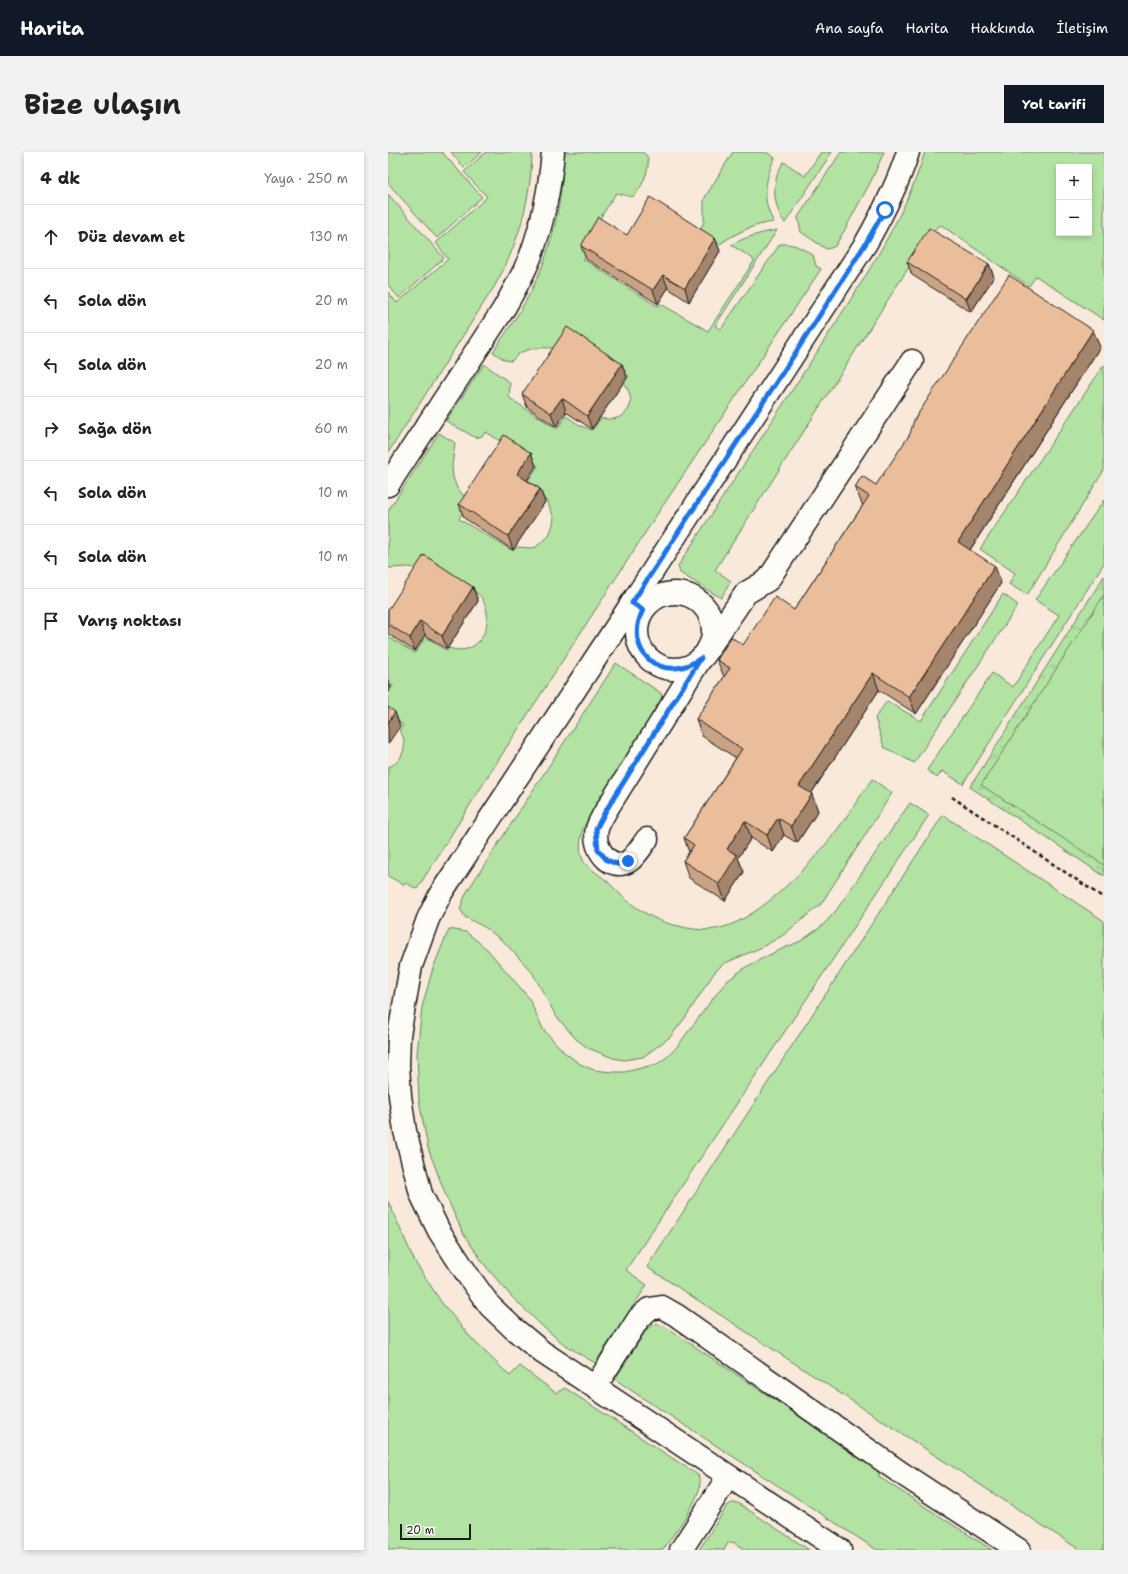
<!DOCTYPE html>
<html lang="tr">
<meta charset="utf-8">
<style>
:root{--surface:#fff;--page:#f2f2f2;--text:#222;--muted:#767676;--line:#e0e0e0;--accent:#111827}
body{margin:0;font-family:"Shantell Sans",sans-serif;background:var(--page);color:var(--text)}
.controls{position:absolute;right:12px;top:12px;display:grid;overflow:hidden;border-radius:0px;box-shadow:0 2px 6px #0003}
.controls button{width:36px;height:36px;display:grid;place-items:center;padding:0;border:0;border-bottom:1px solid var(--line);background:var(--surface);color:var(--text);font:20px sans-serif}
.scale{position:absolute;left:12px;bottom:10px;width:71px;box-sizing:border-box;padding-left:4px;border:2px solid #1c1c1c;border-top:0;font-size:11px;line-height:14px;white-space:nowrap;color:#1c1c1c;-webkit-text-stroke:3px #fdfcf7;paint-order:stroke}
.stop{position:absolute;width:12px;height:12px;margin:-9px;border:3px solid #1a73e8;border-radius:50%;background:#fff}
.stop.end{background:#1a73e8;border-color:#fff;box-shadow:0 1px 4px #0008}
.list{margin:0;padding:0;list-style:none}
h2{display:flex;justify-content:space-between;align-items:center;height:52px;margin:0;padding:0 16px;font-size:17px}
h2 small{font-size:13px;font-weight:400;color:var(--muted)}
.list li{display:grid;grid-template-columns:26px 1fr auto;gap:12px;align-items:center;box-sizing:border-box;height:64px;padding:0 16px;border-top:1px solid var(--line)}
.list b{display:block;font-size:15px;white-space:nowrap}
.list em{font-size:13px;font-style:normal;color:var(--muted)}
.icon{flex:none;width:22px;height:22px;fill:none;stroke:currentColor;stroke-width:2;stroke-linecap:round;stroke-linejoin:round}
.map{position:relative;flex:none;width:716px;height:1398px;overflow:hidden;border-radius:0px}
header{display:flex;align-items:center;gap:24px;box-sizing:border-box;height:56px;padding:0 20px;background:var(--accent);color:#fff}
header strong{font-size:19px}
nav{display:flex;gap:22px;margin-inline-start:auto;font-size:14px}
.intro{display:flex;align-items:center;justify-content:space-between;box-sizing:border-box;height:96px;padding:0 24px}
h1{margin:0;font-size:28px}
.button{padding:10px 18px;border-radius:0px;background:var(--accent);color:#fff;font-size:14px;font-weight:700}
main{display:flex;gap:24px;padding:0 24px}
aside{flex:1;background:var(--surface);border-radius:0px;box-shadow:0 2px 6px #0003}
.map>svg:first-child{display:block}
</style>
<header>
<strong>Harita</strong>
<nav><a>Ana sayfa</a><a>Harita</a><a>Hakkında</a><a>İletişim</a></nav>
</header>
<div class="intro"><h1>Bize ulaşın</h1><a class="button">Yol tarifi</a></div>
<main>
<aside>
<h2>4 dk<small>Yaya · 250 m</small></h2>
<ul class="list">
<li><svg class="icon" aria-label="ahead" viewBox="0 0 24 24"><path d="M12 20V5M6 11l6-6 6 6"/></svg><div><b>Düz devam et</b></div><em>130 m</em></li>
<li><svg class="icon" aria-label="left" viewBox="0 0 24 24"><path d="M17 20v-9H6M10 6l-5 5 5 5"/></svg><div><b>Sola dön</b></div><em>20 m</em></li>
<li><svg class="icon" aria-label="left" viewBox="0 0 24 24"><path d="M17 20v-9H6M10 6l-5 5 5 5"/></svg><div><b>Sola dön</b></div><em>20 m</em></li>
<li><svg class="icon" aria-label="right" viewBox="0 0 24 24"><path d="M7 20v-9h11M14 6l5 5-5 5"/></svg><div><b>Sağa dön</b></div><em>60 m</em></li>
<li><svg class="icon" aria-label="left" viewBox="0 0 24 24"><path d="M17 20v-9H6M10 6l-5 5 5 5"/></svg><div><b>Sola dön</b></div><em>10 m</em></li>
<li><svg class="icon" aria-label="left" viewBox="0 0 24 24"><path d="M17 20v-9H6M10 6l-5 5 5 5"/></svg><div><b>Sola dön</b></div><em>10 m</em></li>
<li><svg class="icon" aria-label="arrive" viewBox="0 0 24 24"><path d="M6 21V4h12l-3 4 3 4H6"/></svg><div><b>Varış noktası</b></div></li>
</ul>
</aside>
<div class="map">
<svg width="716" height="1398" viewBox="0 0 716 1398">
<defs>
<pattern id="grass-tufts" width="24" height="20" patternUnits="userSpaceOnUse"><rect width="24" height="20" fill="#b2e3a3"/><path d="M3 7l-1-3M5 7V3M7 7l1-3M15 17l-1-3M17 17v-4M19 17l1-3" fill="none" stroke="#98c28c"/></pattern>
</defs>
<rect width="100%" height="100%" fill="#f8e9db"/>
<filter id="ink" filterUnits="userSpaceOnUse"><feTurbulence type="fractalNoise" baseFrequency=".025" numOctaves="2"/><feDisplacementMap in="SourceGraphic" scale="8" xChannelSelector="R" yChannelSelector="G"/><feConvolveMatrix kernelMatrix="1 2 1 2 8 2 1 2 1" color-interpolation-filters="sRGB"/></filter>
<g filter="url(#ink)">
<polygon fill="url(#grass-tufts)" stroke="#678060" points="716,424 716,724 582,635"/>
<g fill="#b2e3a3" stroke="#678060" fill-rule="evenodd">
<polygon points="0,0 54,0 94,45 49,86 0,31"/>
<polygon points="63,0 94,0 76,16"/>
<path d="M98,0H144C143,48 130,94 106,135L0,301V140L9,151L60,107L48,91L99,45L76,20Z"/>
<path d="M176,0H255C257,2 260,4 260,8C262,18 252,40 244,45L228,41L206,76L212,80L195,107L269,154L273,152L320,179L366,109L364,106L343,93C357,85 373,81 389,78L327,174L333,177L392,92C407,91 413,96 425,103L428,114L433,117L270,361L109,610L29,737L18,731L16,733L0,724V615C15,611 22,589 11,579L15,573L0,563V542L5,534L0,530V485L27,501L38,485L59,499L61,496C93,507 109,468 93,445C89,439 51,418 42,412L28,417L22,415L0,416V359L51,281L67,291L64,314L65,325L69,336L77,345L79,350L71,367L125,399L129,395L143,396L148,395L161,384L165,372L166,366L159,349L136,335L150,314L98,280L94,284L88,286L58,269L96,212L121,230L122,232L121,245L123,247L169,277L178,264L193,274L204,278L213,266C237,272 252,252 236,232L241,224L184,186L176,198C162,195 145,194 132,201C128,203 127,207 123,209L117,208L105,200C119,179 134,158 145,135C166,93 174,47 176,0Z"/>
<path d="M345,0H378L387,6C377,25 373,51 386,70C366,72 348,81 332,92L311,79L316,70V47Z"/>
<path d="M433,0H444L397,71C384,53 383,27 396,10L417,24Z"/>
<polygon points="453,0 496,0 483,29 456,79 447,94 443,96 438,97 413,80 410,65"/>
<path d="M537,0H716V168L648,124L641,134L553,73L544,79L327,418L343,429L333,446L292,421L290,414C336,343 383,271 429,200C469,137 515,72 537,0ZM671,15H701V81H671Z"/>
<polygon points="0,42 56,106 11,146 0,133"/>
<polygon points="716,213 716,318 639,443 621,432 627,421 592,397"/>
<polygon points="716,348 716,411 575,632 554,619 549,626 539,618 604,521 625,535 671,463 647,448"/>
<polygon points="615,442 630,453 526,611 496,595 487,566 499,549 533,569"/>
<polygon points="716,443 716,713 593,633"/>
<path d="M228,511L273,541L274,548L271,558L195,676C185,718 204,712 226,736C243,754 267,770 291,774C302,777 315,779 327,777C365,772 414,721 438,692C455,672 469,648 484,627L504,641L433,752L394,784L372,796L335,812L326,821L297,866L282,885L255,905L236,908L225,906L200,896L188,887L168,864L144,820L116,790L98,776L77,765L72,757L78,741Z"/>
<polygon points="522,651 541,663 238,1118 259,1133 207,1211 177,1193 154,1174 124,1145 99,1116 76,1083 58,1044 40,996 31,948 29,902 34,855 45,816 61,777 78,780 99,797 141,846 155,877 176,900 192,912 206,918 224,920 237,920 269,912 279,905 288,896 329,841 339,829 358,815 389,799 413,789 434,774 447,760"/>
<polygon points="555,663 716,769 716,1398 692,1398 259,1115"/>
<path d="M0,1049L27,1110L54,1151L84,1187L122,1224L132,1214L168,1241L177,1236L310,1323C311,1326 312,1329 312,1332C311,1350 285,1382 275,1398H0Z"/>
<polygon points="266,1172 276,1174 490,1317 491,1325 604,1398 489,1398 244,1239 227,1227 259,1177"/>
<polygon points="344,1351 350,1351 421,1398 357,1398 345,1390 340,1391 336,1398 311,1398 339,1354"/>
</g>
<g fill="none" stroke-linecap="round" stroke-linejoin="round">
<g stroke="#1c1c1c" stroke-width="25">
<g id="minor">
<path d="M0,333L115,158C125,140 136,122 143,103C155,70 162,35 165,0"/>
<circle cx="287" cy="479" r="38"/>
<polyline points="244,451 53,741 40,767 23,814 11,883 10,913 12,944 17,979 33,1042 51,1079 81,1125 102,1154 125,1176 154,1200 452,1398"/>
<path d="M255,458L244,451L478,91C495,61 510,32 520,0"/>
<polyline points="320,497 358,441 380,428 524,209"/>
<path d="M259,687C254,694 248,704 241,709C222,721 204,695 209,677C210,672 214,666 217,660L313,506"/>
<polyline points="207,1235 251,1166 261,1157 274,1155 288,1163 513,1321 631,1398"/>
<polyline points="293,1398 340,1325"/>
</g>
</g>
<polyline stroke="#1c1c1c" stroke-width="2.5" stroke-dasharray="4 3" stroke-linecap="butt" points="564,645 716,746"/>
<use href="#minor" stroke="#fdfcf7" stroke-width="22"/>
</g>
<g fill="#caa385" stroke="#1c1c1c">
<polygon points="239,83 327,86 332,99 301,150 280,136 270,152 198,107 193,94"/>
<polygon points="519,110 601,112 606,125 583,160 524,123"/>
<polygon points="712,195 582,398 613,431 528,562 491,538 423,642 430,659 409,691 396,683 385,700 363,686 350,706 356,720 337,749 301,726 295,709 301,700 296,686 348,606 314,584 308,567 336,525 329,508 355,493 406,458 475,353 474,352 467,335 488,333"/>
<polygon points="234,212 239,225 204,277 178,260 168,275 139,255 134,242"/>
<polygon points="143,301 148,314 139,328 152,337 157,350 125,398 76,366 71,352"/>
<polygon points="85,435 90,449 59,497 37,483 27,499 0,482 0,458"/>
</g>
<g fill="#a4856c" stroke="#1c1c1c">
<polygon points="327,86 332,99 301,150 297,136"/>
<polygon points="601,112 606,125 583,160 578,147"/>
<polygon points="275,123 280,136 270,152 265,138"/>
<polygon points="705,178 712,195 576,407 570,390"/>
<polygon points="234,212 239,225 204,277 199,264"/>
<polygon points="174,246 178,260 168,275 163,261"/>
<polygon points="143,301 148,314 134,336 129,322"/>
<polygon points="152,337 157,350 125,398 120,384"/>
<polygon points="607,414 613,431 528,562 521,545"/>
<polygon points="85,435 90,449 59,497 54,484"/>
<polygon points="32,469 37,483 27,499 22,486"/>
<polygon points="485,521 491,538 417,651 411,634"/>
<polygon points="0,528 3,535 0,540"/>
<polygon points="7,560 12,574 0,592 0,571"/>
<polygon points="424,642 430,659 409,691 403,674"/>
<polygon points="390,666 396,683 385,700 379,683"/>
<polygon points="357,669 363,686 350,706 356,720 337,749 331,732 339,697"/>
</g>
<g fill="#ebbe9b" stroke="#1c1c1c">
<polygon points="262,45 327,86 297,136 275,123 265,138 193,94 210,65 239,83"/>
<polygon points="541,76 601,112 578,147 519,110"/>
<polygon points="621,123 705,178 570,390 607,414 521,545 485,521 411,634 424,642 403,674 390,666 379,683 357,669 339,697 349,703 331,732 295,709 306,693 296,686 354,597 308,567 342,516 329,508 343,485 355,493 387,445 406,458 481,344 467,335 474,324 488,333 522,282 526,268"/>
<polygon points="179,175 234,212 199,264 174,246 163,261 134,242"/>
<polygon points="116,283 143,301 129,322 152,337 120,384 71,352"/>
<polygon points="36,403 85,435 54,484 32,469 22,486 0,472 0,458"/>
<polygon points="0,555 7,560 0,571"/>
</g>
</g>
<g fill="none" stroke-linecap="round" stroke-linejoin="round" filter="url(#ink)">
<path stroke="#1a73e8" stroke-width="5" d="M240,709L229,712L219,708L210,698L208,677L217,660L313,506C275,534 234,500 255,458L244,451L408,200L478,91L497,58"/>
</g>
</svg>
<div class="controls">
<button>+</button>
<button>−</button>
</div>
<div class="scale">20 m</div>
<div class="stop" style="left:497px;top:58px"></div>
<div class="stop end" style="left:240px;top:709px"></div>
</div>
</main>
